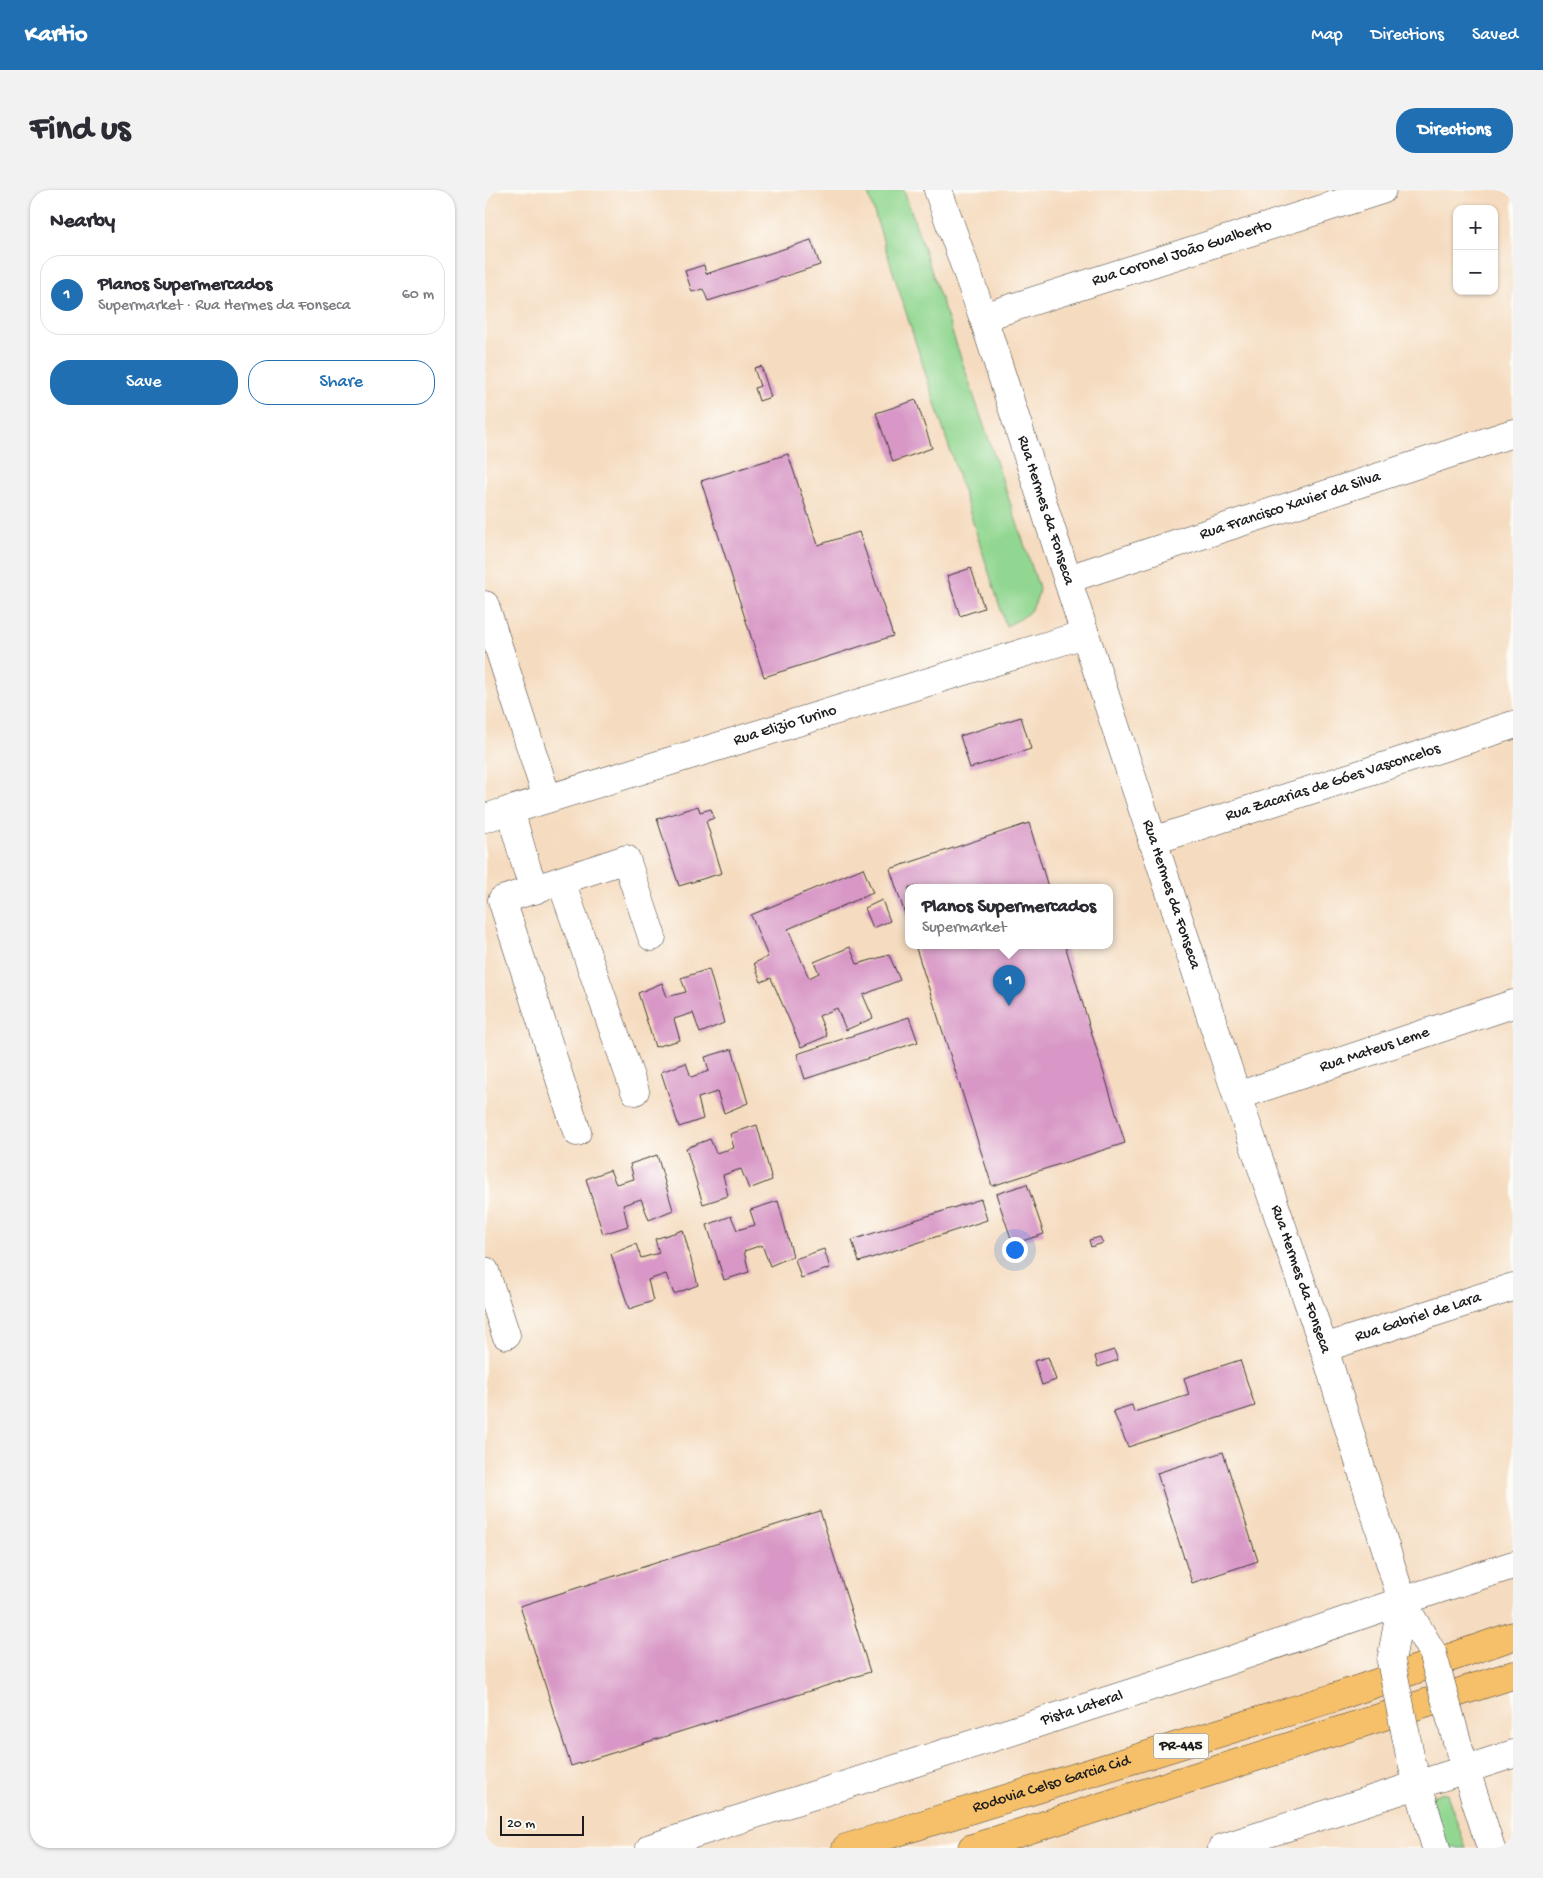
<!DOCTYPE html>
<meta charset="utf-8">
<style>
:root{--surface:#fff;--page:#f2f2f3;--text:#2b2b33;--muted:#7c7c81;--line:#e1e1e2;--accent:#1f6fb2}
body{margin:0;font-family:"Gochi Hand",sans-serif;background:var(--page);color:var(--text)}
.controls{position:absolute;right:15px;top:15px;display:grid;overflow:hidden;border-radius:10px;box-shadow:0 1px 4px #0004}
.controls button{width:45px;height:45px;display:grid;place-items:center;padding:0;border:0;border-bottom:1px solid var(--line);background:var(--surface);color:var(--text);font:25px sans-serif}
.scale{position:absolute;left:15px;bottom:12px;width:84px;box-sizing:border-box;padding-left:5px;border:2px solid #1c1c1c;border-top:0;font-size:14px;line-height:18px;white-space:nowrap;color:#1c1c1c;-webkit-text-stroke:4px #fdfcf7;paint-order:stroke}
.you{position:absolute;left:529px;top:1059px;width:18px;height:18px;margin:-12px;border:4px solid #fff;border-radius:50%;background:#1a73e8;box-shadow:0 0 0 8px #1a73e833}
.badge{display:grid;place-items:center;width:32px;height:32px;border-radius:50%;background:var(--accent);color:#fff;font-size:16px;font-weight:700}
.pin{position:absolute;translate:-50% -41px;filter:drop-shadow(0 1px 2px #0008)}
.pin::after{content:'';position:absolute;top:26px;width:18px;height:15px;background:inherit;clip-path:polygon(0 0,100% 0,50% 100%)}
.popup{position:absolute;left:420px;top:694px;width:208px;height:65px;box-sizing:border-box;display:grid;place-content:center;border-radius:10px;background:var(--surface);filter:drop-shadow(0 1px 4px #0005);font-size:16px;white-space:nowrap;color:var(--muted)}
.popup b{font-size:19px;color:var(--text)}
.popup::after{content:'';position:absolute;left:50%;top:100%;margin-left:-10px;border:10px solid transparent;border-top-color:var(--surface)}
.list{margin:0;padding:0;list-style:none}
h2{display:flex;justify-content:space-between;align-items:center;height:65px;margin:0;padding:0 20px;font-size:21px}
h2 small{font-size:16px;font-weight:400;color:var(--muted)}
.list li{display:grid;grid-template-columns:32px 1fr auto;gap:15px;align-items:center;box-sizing:border-box;height:80px;margin:0 10px 10px;padding:0 10px;border:1px solid var(--line);border-radius:20px}
.list b{display:block;font-size:19px;white-space:nowrap}
.list p{margin:0;font-size:16px;white-space:nowrap;color:var(--muted)}
.list em{font-size:16px;font-style:normal;color:var(--muted)}
.actions{display:flex;gap:10px;padding:15px 20px}
.actions a{flex:1;padding:11px 0;border:1px solid var(--accent);border-radius:20px;text-align:center;font-size:18px;color:var(--accent)}
.actions .main{background:var(--accent);color:#fff}
.map{position:relative;flex:none;width:1028px;height:1658px;overflow:hidden;border-radius:20px}
header{display:flex;align-items:center;gap:30px;box-sizing:border-box;height:70px;padding:0 25px;background:var(--accent);color:#fff}
header strong{font-size:24px}
nav{display:flex;gap:28px;margin-inline-start:auto;font-size:18px}
.intro{display:flex;align-items:center;justify-content:space-between;box-sizing:border-box;height:120px;padding:0 30px}
h1{margin:0;font-size:35px}
.button{padding:12px 22px;border-radius:20px;background:var(--accent);color:#fff;font-size:18px;font-weight:700}
main{display:flex;gap:30px;padding:0 30px}
aside{flex:1;background:var(--surface);border-radius:20px;box-shadow:0 1px 4px #0004}
.map>svg:first-child{display:block}
</style>
<header>
<strong>Kartio</strong>
<nav><a>Map</a><a>Directions</a><a>Saved</a></nav>
</header>
<div class="intro"><h1>Find us</h1><a class="button">Directions</a></div>
<main>
<aside>
<h2>Nearby<small></small></h2>
<ul class="list">
<li><span class="badge">1</span><div><b>Planos Supermercados</b><p>Supermarket · Rua Hermes da Fonseca</p></div><em>60 m</em></li>
</ul>
<div class="actions"><a class="main">Save</a><a>Share</a></div>
</aside>
<div class="map">
<svg width="1028" height="1658" viewBox="0 0 1028 1658">
<rect width="100%" height="100%" fill="#fdfcf7"/>
<filter id="ink" filterUnits="userSpaceOnUse"><feTurbulence type="fractalNoise" baseFrequency=".02" numOctaves="2"/><feDisplacementMap in="SourceGraphic" scale="10" xChannelSelector="R" yChannelSelector="G"/><feConvolveMatrix kernelMatrix="1 2 1 2 8 2 1 2 1" color-interpolation-filters="sRGB"/></filter>
<filter id="wash" filterUnits="userSpaceOnUse"><feTurbulence type="fractalNoise" baseFrequency=".0096" numOctaves="4" result="noise"/><feDisplacementMap in="SourceGraphic" scale="20" xChannelSelector="R" yChannelSelector="G"/><feGaussianBlur stdDeviation="1.12" result="paint"/><feColorMatrix in="noise" values="0 0 0 0 0 0 0 0 0 0 0 0 0 0 0 0 0 1.4 0 .05"/><feComposite in="paint" operator="in"/></filter>
<g filter="url(#wash)">
<rect width="100%" height="100%" fill="#f5dbbf"/>
<g fill="#92d791" stroke="#577a56">
<path d="M382,0H419L554,398C551,420 541,427 521,436Z"/>
<polygon points="956,1603 962,1604 981,1658 955,1658 946,1606"/>
</g>
<g id="blocks">
<g fill="#d897c6">
<polygon points="326,50 335,75 223,111 218,99 207,102 200,81 219,75 221,84"/>
<polygon points="276,176 286,207 274,211 270,198 275,196 269,178"/>
<polygon points="431,210 447,258 408,272 391,223"/>
<polygon points="303,264 333,355 374,342 408,446 279,487 216,291"/>
<polygon points="486,378 499,418 475,426 462,386"/>
<polygon points="536,527 546,559 485,578 475,546"/>
<polygon points="213,616 215,622 226,619 229,628 221,631 237,683 194,696 172,629"/>
<polygon points="544,633 563,697 424,697 424,736 405,679"/>
<polygon points="378,678 388,703 303,739 324,788 334,783 329,772 365,757 372,774 404,765 415,790 378,805 388,828 361,840 352,818 334,826 342,846 316,857 286,788 276,792 269,773 283,767 266,725"/>
<polygon points="397,710 405,731 388,738 380,718"/>
<polygon points="430,755 580,755 640,953 507,996"/>
<polygon points="224,779 239,833 215,843 208,823 189,829 195,850 170,857 153,803 177,793 182,807 201,802 196,788"/>
<polygon points="424,827 433,852 320,889 312,864"/>
<polygon points="247,859 263,913 239,923 232,902 213,908 218,929 194,937 176,882 201,873 206,887 224,881 220,867"/>
<polygon points="272,935 287,990 264,999 256,979 238,985 243,1006 218,1014 201,958 225,949 231,963 249,958 245,944"/>
<polygon points="172,965 188,1020 164,1030 156,1009 138,1015 143,1036 118,1044 101,989 125,980 131,994 149,989 145,974"/>
<polygon points="542,994 559,1044 528,1054 511,1004"/>
<polygon points="496,1009 502,1030 374,1072 367,1050"/>
<polygon points="293,1011 308,1066 285,1076 277,1055 259,1061 264,1082 239,1090 222,1035 246,1026 252,1040 270,1035 265,1020"/>
<polygon points="198,1040 213,1095 189,1104 181,1084 163,1090 168,1111 144,1119 126,1064 151,1054 156,1068 174,1063 170,1049"/>
<polygon points="615,1047 618,1053 606,1057 604,1050"/>
<polygon points="339,1059 345,1078 316,1088 310,1069"/>
<polygon points="629,1160 633,1170 613,1177 610,1166"/>
<polygon points="563,1167 571,1190 557,1195 549,1171"/>
<polygon points="755,1170 770,1216 643,1257 628,1221 647,1215 649,1222 704,1205 699,1188"/>
<polygon points="738,1262 773,1371 707,1393 672,1283"/>
<polygon points="335,1321 385,1482 86,1576 35,1416"/>
</g>
</g>
</g>
<g filter="url(#ink)">
<use href="#blocks" fill-opacity="0" stroke="#3d3934" stroke-width="1"/>
<g fill="none" stroke-linecap="round" stroke-linejoin="round">
<g stroke="#3d3934" stroke-width="29">
<g id="minor">
<path id="s1" d="M453,0L498,127L600,444L752,906L839,1158L917,1411L947,1462"/>
<path id="s2" d="M498,127L897,0"/>
<path id="s3" d="M583,389L1028,243"/>
<polyline points="0,415 62,608"/>
<polyline points="25,620 42,679 50,700"/>
<path id="s4" d="M0,628L600,444"/>
<path id="s5" d="M667,651L1028,535"/>
<polyline points="76,691 150,901"/>
<path id="s6" d="M752,906L1028,814"/>
<polyline points="92,942 17,710 141,669 167,747"/>
<polyline points="0,1081 21,1145"/>
<path id="s7" d="M839,1158L1028,1097"/>
<polyline points="906,1471 917,1411"/>
<polyline points="975,1562 1006,1658"/>
<polyline points="928,1577 951,1658"/>
<path id="s8" d="M165,1658L711,1482L917,1411L1028,1375"/>
<polyline points="737,1658 1028,1564"/>
</g>
</g>
<g stroke="#3d3934" stroke-width="29">
<g id="highway">
<path id="s9" d="M361,1658L848,1508L1028,1446"/>
<polyline points="487,1658 1028,1485"/>
</g>
</g>
<use href="#minor" stroke="#fff" stroke-width="28"/>
<use href="#highway" stroke="#f6c06b" stroke-width="28"/>
<g stroke="#3d3934" stroke-width="29" stroke-linecap="butt">
<g id="minor-bridge">
<polyline points="947,1462 973,1555"/>
<polyline points="906,1471 925,1566"/>
</g>
</g>
<use href="#minor-bridge" stroke="#fff" stroke-width="28"/>
</g>
</g>
<g text-anchor="middle" dominant-baseline="central" stroke-width="5" stroke-linejoin="round" paint-order="stroke">
<rect fill="#fdfcf7" stroke="#605f5e" stroke-width="1" x="668.5" y="1543.5" width="55" height="25" rx="4"/>
<g font-size="15" font-weight="bold" fill="#1c1c1c">
<text x="696" y="1556">PR-445</text>
</g>
<g font-size="16" fill="#1c1c1c" stroke="#fdfcf7">
<text stroke="none"><textPath href="#s2" startOffset="209">Rua Coronel João Gualberto</textPath></text>
<text stroke="none"><textPath href="#s3" startOffset="234">Rua Francisco Xavier da Silva</textPath></text>
<text stroke="none"><textPath href="#s1" startOffset="338">Rua Hermes da Fonseca</textPath></text>
<text stroke="none"><textPath href="#s4" startOffset="314">Rua Elizio Turino</textPath></text>
<text stroke="none"><textPath href="#s5" startOffset="190">Rua Zacarias de Góes Vasconcelos</textPath></text>
<text stroke="none"><textPath href="#s1" startOffset="742">Rua Hermes da Fonseca</textPath></text>
<text stroke="none"><textPath href="#s6" startOffset="145">Rua Mateus Leme</textPath></text>
<text stroke="none"><textPath href="#s1" startOffset="1148">Rua Hermes da Fonseca</textPath></text>
<text stroke="none"><textPath href="#s7" startOffset="99">Rua Gabriel de Lara</textPath></text>
<text stroke="none"><textPath href="#s8" startOffset="454">Pista Lateral</textPath></text>
<text stroke="none"><textPath href="#s9" startOffset="215">Rodovia Celso Garcia Cid</textPath></text>
</g>
</g>
</svg>
<div class="controls">
<button>+</button>
<button>−</button>
</div>
<div class="scale">20 m</div>
<div class="you"></div>
<div class="pin badge" style="left:524px;top:816px">1</div>
<div class="popup"><b>Planos Supermercados</b>Supermarket</div>
</div>
</main>
